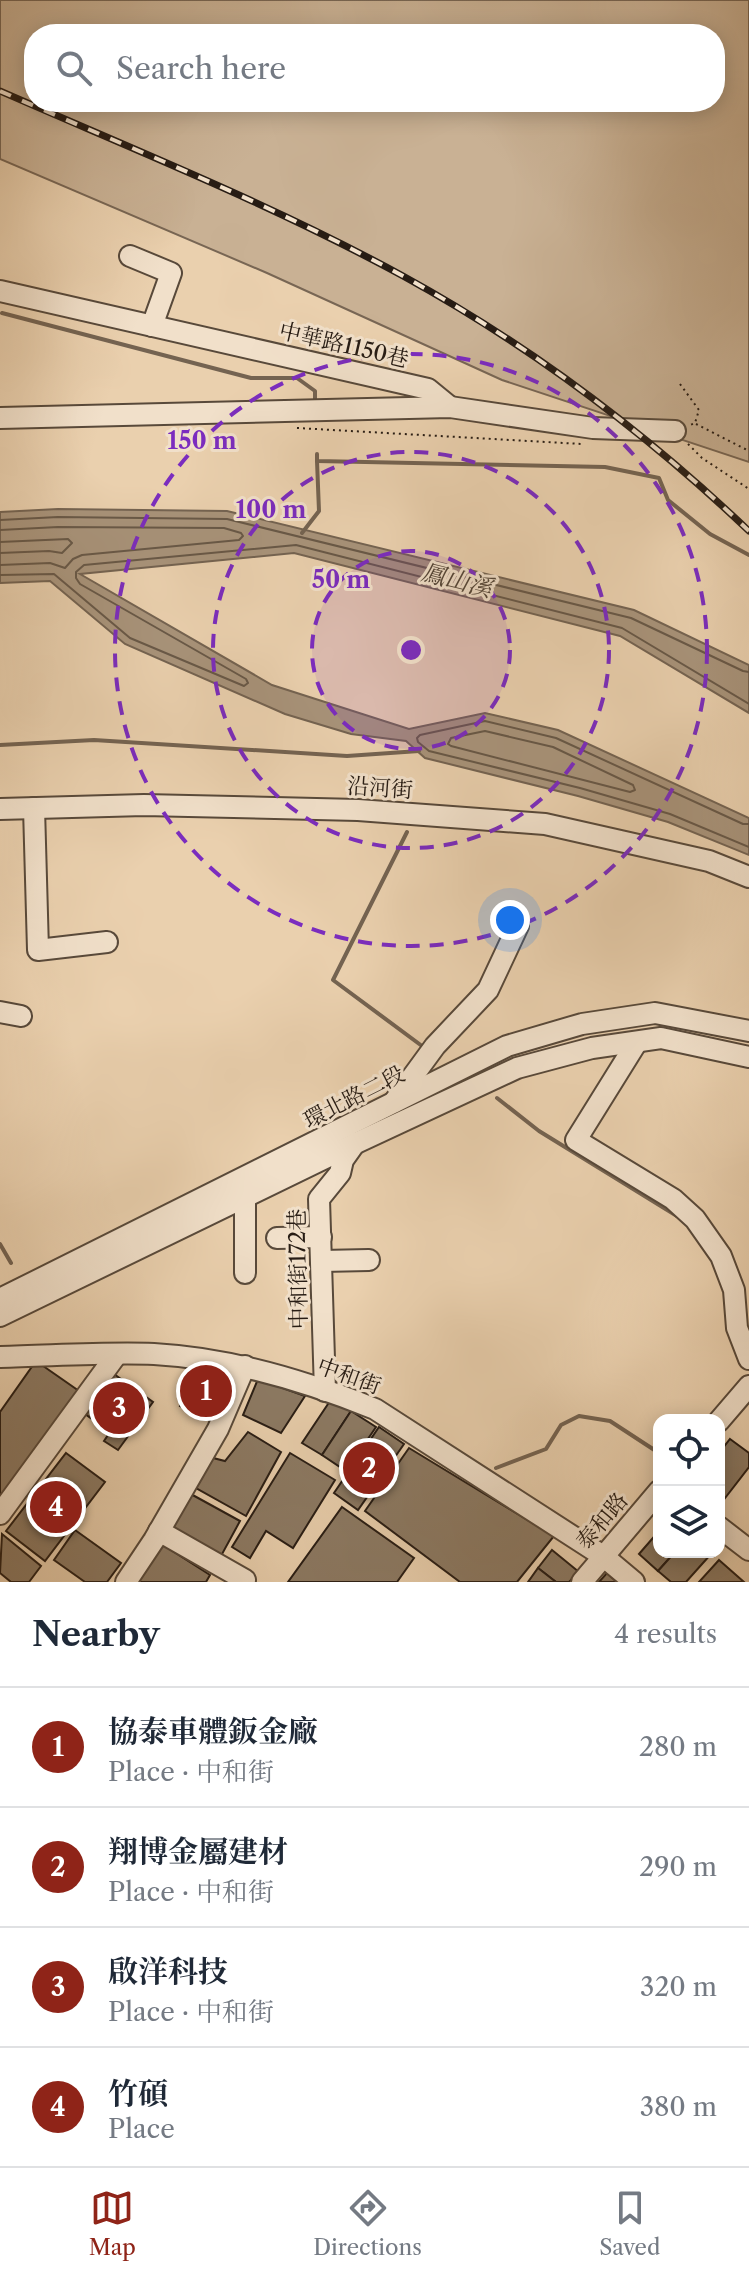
<!DOCTYPE html>
<meta charset="utf-8">
<style>
:root{--surface:#fff;--page:#f2f2f3;--text:#1f2937;--muted:#747a83;--line:#e0e1e3;--accent:#8f2418}
body{margin:0;font-family:"Libre Caslon Text","Noto Serif TC",serif;background:var(--page);color:var(--text)}
.controls{position:absolute;right:24px;bottom:24px;display:grid;overflow:hidden;border-radius:16px;box-shadow:0 4px 20px #0003}
.controls button{width:72px;height:72px;display:grid;place-items:center;padding:0;border:0;border-bottom:2px solid var(--line);background:var(--surface);color:var(--text);font:40px sans-serif}
.you{position:absolute;left:510px;top:920px;width:28px;height:28px;margin:-20px;border:6px solid #fff;border-radius:50%;background:#1a73e8;box-shadow:0 0 0 12px #1a73e833}
.badge{display:grid;place-items:center;width:52px;height:52px;border-radius:50%;background:var(--accent);color:#fff;font-size:26px;font-weight:700}
.pin{position:absolute;translate:-50% -50%;border:4px solid #fff;box-shadow:0 2px 8px #0006}
.list{margin:0;padding:0;list-style:none}
h2{display:flex;justify-content:space-between;align-items:center;height:104px;margin:0;padding:0 32px;font-size:34px}
h2 small{font-size:26px;font-weight:400;color:var(--muted)}
.list li{display:grid;grid-template-columns:52px 1fr auto;gap:24px;align-items:center;box-sizing:border-box;height:120px;padding:0 32px;border-top:2px solid var(--line)}
.list b{display:block;font-size:30px;white-space:nowrap}
.list p{margin:0;font-size:26px;white-space:nowrap;color:var(--muted)}
.list em{font-size:26px;font-style:normal;color:var(--muted)}
.icon{flex:none;width:44px;height:44px;fill:none;stroke:currentColor;stroke-width:2;stroke-linecap:round;stroke-linejoin:round}
.map{position:relative;flex:none;width:749px;height:1582px;overflow:hidden}
.search{position:absolute;background:var(--surface);box-shadow:0 4px 20px #0003;left:24px;right:24px;top:24px;height:88px;display:flex;align-items:center;gap:20px;box-sizing:border-box;padding:0 28px;border-radius:32px;color:var(--muted);font-size:30px}
.sheet{height:584px;background:var(--surface)}
nav{display:flex;justify-content:space-around;align-items:center;box-sizing:border-box;height:112px;border-top:2px solid var(--line);background:var(--surface);font-size:22px;color:var(--muted)}
nav a{display:grid;justify-items:center;gap:4px}
nav .on{color:var(--accent)}
.map>svg:first-child{display:block}
</style>
<div class="map">
<svg width="749" height="1582" viewBox="0 0 749 1582">
<rect width="100%" height="100%" fill="#ead0ae"/>
<filter id="stains"><feTurbulence type="fractalNoise" baseFrequency=".0025" numOctaves="4"/><feColorMatrix values="0 0 0 0 .2 0 0 0 0 .09 0 0 0 0 .02 0 0 0 .5 -.17"/></filter>
<radialGradient id="worn" r=".72"><stop offset=".6" stop-color="#630" stop-opacity="0"/><stop offset="1" stop-color="#630" stop-opacity=".3"/></radialGradient>
<path fill="#c9b194" stroke="#786654" stroke-width="2" fill-rule="evenodd" d="M0,0H749V462L502,380L267,273L0,159ZM34,34H715V102H34Z"/>
<polygon fill="#a8937a" stroke="#746351" stroke-width="2" points="58,509 227,511 634,610 749,665 749,713 620,636 294,553 80,574 272,685 409,729 485,713 558,730 749,818 749,855 668,822 578,796 425,758 406,741 351,734 285,714 125,644 50,581 0,583 0,512"/>
<g fill="none" stroke-linecap="round" stroke-linejoin="round">
<g stroke="#685847" stroke-width="2">
<polyline points="0,520 58,517 227,519 631,618 743,671 749,672"/>
<polyline points="0,530 58,527 224,528 241,533 243,536 239,540 82,555 73,559 65,568 50,563 0,565"/>
<polyline points="0,542 68,539 72,543 62,553 49,551 0,553"/>
<polyline points="0,575 54,574 130,638 244,686 248,683 246,679 80,584 76,578 76,572 84,565 296,545 622,628 749,704"/>
<polygon points="485,731 553,747 633,785 635,790 630,792 451,746 448,744 451,738"/>
<polyline points="749,824 743,824 556,738 485,721 420,735 417,738 418,742 429,751 580,788 670,814 749,847"/>
</g>
<g stroke="#746351" stroke-width="4">
<polyline points="2,313 251,378 297,378 315,391 315,403"/>
<polyline points="317,454 317,461 605,467 659,478 668,500 710,534 749,555"/>
<polyline points="302,533 319,511 317,461"/>
<polyline points="0,745 94,740 347,756 419,751"/>
<polyline points="407,832 333,980 422,1046"/>
<polyline points="497,1098 539,1131 677,1216"/>
<polyline points="0,1244 11,1263"/>
<polyline points="496,1468 546,1449 561,1425 579,1416 610,1421 659,1453"/>
</g>
</g>
<g fill="#8c7a64" stroke="#271c14" stroke-width="2">
<polygon points="36,1361 79,1391 4,1498 0,1496 0,1412"/>
<polygon points="191,1368 236,1375 215,1418 180,1406"/>
<polygon points="114,1374 153,1402 118,1450 104,1441 110,1432 85,1414"/>
<polygon points="258,1379 305,1396 281,1433 243,1415"/>
<polygon points="330,1401 351,1411 322,1455 302,1443"/>
<polygon points="351,1411 376,1427 346,1471 322,1455"/>
<polygon points="379,1427 404,1444 358,1510 334,1493"/>
<polygon points="248,1432 281,1452 246,1516 196,1488 213,1458 225,1461"/>
<polygon points="730,1439 749,1453 749,1467 722,1502 719,1500 719,1453"/>
<polygon points="409,1448 554,1536 517,1582 460,1582 365,1511"/>
<polygon points="66,1453 105,1482 45,1561 6,1531"/>
<polygon points="290,1453 335,1480 293,1548 266,1531 250,1558 232,1547"/>
<polygon points="189,1493 240,1521 221,1556 170,1528"/>
<polygon points="342,1507 414,1558 397,1582 288,1582"/>
<polygon points="75,1530 121,1563 107,1582 85,1582 54,1560"/>
<polygon points="659,1531 659,1552 675,1552 658,1571 639,1554"/>
<polygon points="2,1534 41,1566 29,1582 11,1582 0,1573"/>
<polygon points="160,1543 210,1575 206,1582 135,1582"/>
<polygon points="552,1550 579,1572 569,1582 556,1582 538,1568"/>
<polygon points="675,1552 710,1552 711,1554 686,1582 671,1582 658,1571"/>
<polygon points="719,1560 744,1582 699,1582"/>
<polygon points="538,1568 556,1582 528,1582"/>
<polygon points="607,1573 617,1582 599,1582"/>
</g>
<g fill="none" stroke-linecap="round" stroke-linejoin="round">
<g stroke="#58493a" stroke-width="24">
<g id="minor">
<polyline points="130,256 171,273 152,326"/>
<polyline points="0,291 428,389 450,407"/>
<polyline points="0,418 450,407 593,428 675,431"/>
<polyline points="34,808 38,950 107,942"/>
<polyline points="0,809 144,805 358,810 545,824 709,861 749,877"/>
<polyline points="0,1012 21,1016"/>
<polyline points="637,1042 576,1140 673,1199 695,1219 721,1256 734,1290 737,1328 749,1359"/>
<polyline points="394,1102 435,1046 488,990 518,926"/>
<polyline points="245,1198 245,1273"/>
<polyline points="277,1238 321,1237"/>
<polyline points="322,1261 369,1260"/>
<polyline points="0,1299 507,1046 582,1024 655,1013 749,1031"/>
<polyline points="0,1316 354,1144 517,1068 592,1048 661,1038 749,1057"/>
<path d="M0,1357C51,1356 103,1352 154,1354C228,1358 306,1381 375,1409L603,1556L634,1582"/>
<polyline points="325,1391 319,1199 340,1173 343,1160 355,1143"/>
<polyline points="719,1421 749,1386"/>
<polyline points="0,1514 117,1354"/>
<polyline points="719,1527 749,1550"/>
<polyline points="159,1531 245,1580 243,1582"/>
<polyline points="126,1582 154,1540 218,1429 245,1366"/>
<polyline points="582,1582 659,1491"/>
</g>
</g>
<g stroke="#271c14" stroke-width="2" stroke-dasharray="2 4" stroke-linecap="butt">
<polyline points="680,384 699,410 695,423 690,425"/>
<polyline points="696,424 749,451"/>
<polyline points="297,428 582,444"/>
<polyline points="688,444 702,458 749,489"/>
</g>
<use href="#minor" stroke="#f1e0ca" stroke-width="20"/>
<g stroke="#271c14" stroke-width="7">
<path id="rail" d="M0,91C135,150 273,205 403,276C529,345 645,432 749,531"/>
</g>
<use href="#rail" stroke="#f1e0ca" stroke-width="4" stroke-dasharray="12" stroke-linecap="butt"/>
</g>
<circle cx="411" cy="650" r="99" fill="#7b2cbf" fill-opacity=".12"/>
<g fill="none" stroke="#7b2cbf" stroke-width="4" stroke-dasharray="14 10">
<circle cx="411" cy="650" r="99"/>
<circle cx="411" cy="650" r="198"/>
<circle cx="411" cy="650" r="296"/>
</g>
<g text-anchor="middle" dominant-baseline="central" stroke-width="6" stroke-linejoin="round" paint-order="stroke">
<g font-size="22" fill="#271c14" stroke="#f1e0ca">
<text transform="translate(344 345) rotate(13)">中華路1150巷</text>
<text transform="translate(380 788) rotate(4)">沿河街</text>
<text transform="translate(354 1097) rotate(-27)">環北路二段</text>
<text transform="translate(298 1269) rotate(-91)">中和街172巷</text>
<text transform="translate(349 1376) rotate(20)">中和街</text>
<text transform="translate(602 1521) rotate(-50)">泰和路</text>
</g>
<g font-size="24" font-style="italic" fill="#544638" stroke="#f1e0ca">
<text transform="translate(457 580) rotate(14)">鳳山溪</text>
</g>
</g>
<circle cx="411" cy="650" r="12" fill="#7b2cbf" stroke="#f1e0ca" stroke-width="4"/>
<g font-size="24" text-anchor="middle" font-weight="bold" fill="#7b2cbf" stroke="#f1e0ca" stroke-width="6" stroke-linejoin="round" paint-order="stroke">
<text x="202" y="449">150 m</text>
<text x="271" y="518">100 m</text>
<text x="341" y="588">50 m</text>
</g>
<rect width="100%" height="100%" filter="url(#stains)"/>
<rect width="100%" height="100%" fill="url(#worn)"/>
</svg>
<div class="controls">
<button><svg class="icon" aria-label="locate" viewBox="0 0 24 24"><circle cx="12" cy="12" r="6"/><path d="M12 2v4M12 18v4M2 12h4M18 12h4"/></svg></button>
<button><svg class="icon" aria-label="layers" viewBox="0 0 24 24"><path d="M12 4l9 5-9 5-9-5zM3 14l9 5 9-5"/></svg></button>
</div>
<div class="you"></div>
<div class="pin badge" style="left:206px;top:1391px">1</div>
<div class="pin badge" style="left:369px;top:1468px">2</div>
<div class="pin badge" style="left:119px;top:1408px">3</div>
<div class="pin badge" style="left:56px;top:1507px">4</div>
<div class="search"><svg class="icon" aria-label="search" viewBox="0 0 24 24"><circle cx="10" cy="10" r="6"/><path d="M15 15l6 6"/></svg>Search here</div>
</div>
<section class="sheet">
<h2>Nearby<small>4 results</small></h2>
<ul class="list">
<li><span class="badge">1</span><div><b>協泰車體鈑金廠</b><p>Place · 中和街</p></div><em>280 m</em></li>
<li><span class="badge">2</span><div><b>翔博金屬建材</b><p>Place · 中和街</p></div><em>290 m</em></li>
<li><span class="badge">3</span><div><b>啟洋科技</b><p>Place · 中和街</p></div><em>320 m</em></li>
<li><span class="badge">4</span><div><b>竹碩</b><p>Place</p></div><em>380 m</em></li>
</ul>
</section>
<nav>
<a class="on"><svg class="icon" aria-label="map" viewBox="0 0 24 24"><path d="M3 6l6-2 6 2 6-2v14l-6 2-6-2-6 2zM9 4v14M15 6v14"/></svg>Map</a>
<a><svg class="icon" aria-label="directions" viewBox="0 0 24 24"><path d="M12 3l9 9-9 9-9-9zM9 14v-3h6M13 9l2 2-2 2"/></svg>Directions</a>
<a><svg class="icon" aria-label="saved" viewBox="0 0 24 24"><path d="M7 4h10v16l-5-4-5 4z"/></svg>Saved</a>
</nav>
